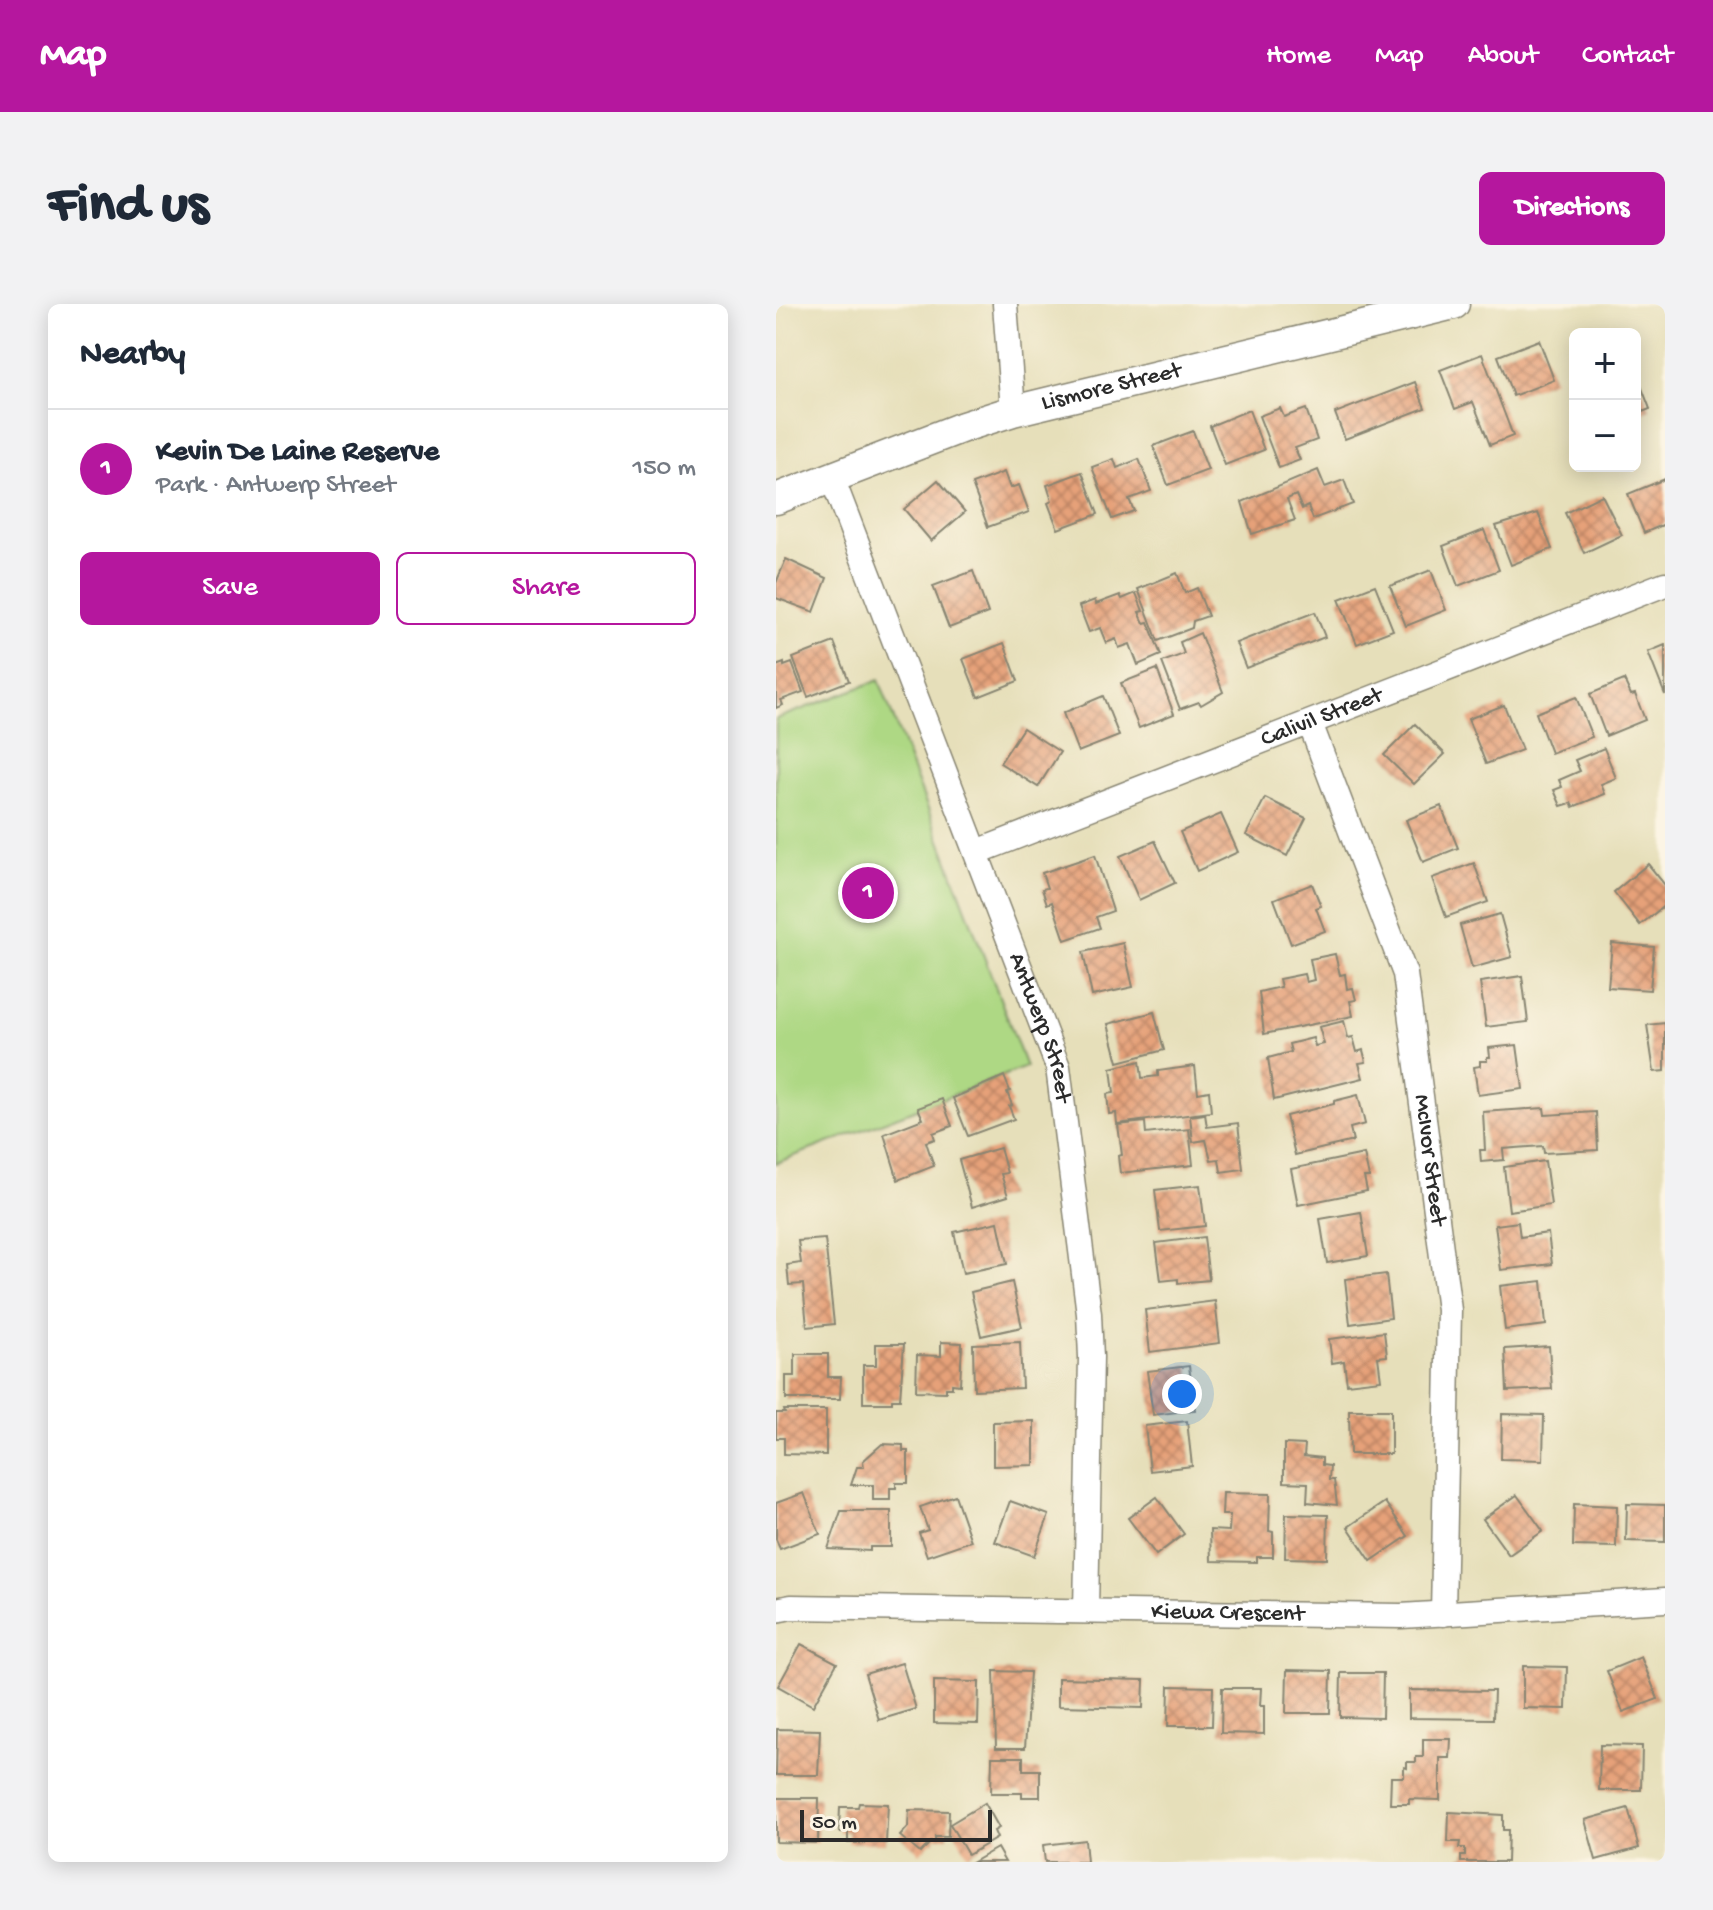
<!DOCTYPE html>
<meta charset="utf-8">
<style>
:root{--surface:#fff;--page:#f2f2f3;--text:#1f2937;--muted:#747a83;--line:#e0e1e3;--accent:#b5179e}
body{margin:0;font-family:"Gochi Hand",sans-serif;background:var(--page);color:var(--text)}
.controls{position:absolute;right:24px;top:24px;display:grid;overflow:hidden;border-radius:12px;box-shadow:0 4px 20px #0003}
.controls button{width:72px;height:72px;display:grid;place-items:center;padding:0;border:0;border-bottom:2px solid var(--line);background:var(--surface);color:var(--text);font:40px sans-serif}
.scale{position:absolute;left:24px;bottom:20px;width:192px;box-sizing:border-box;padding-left:8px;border:4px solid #2b2b2b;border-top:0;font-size:22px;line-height:28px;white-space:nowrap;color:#2b2b2b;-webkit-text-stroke:6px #fcf5e5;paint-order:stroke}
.you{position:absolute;left:406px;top:1090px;width:28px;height:28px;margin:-20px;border:6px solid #fff;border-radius:50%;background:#1a73e8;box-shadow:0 0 0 12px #1a73e833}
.badge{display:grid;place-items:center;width:52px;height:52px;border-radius:50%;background:var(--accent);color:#fff;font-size:26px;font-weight:700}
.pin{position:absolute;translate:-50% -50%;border:4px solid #fff;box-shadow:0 2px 8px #0006}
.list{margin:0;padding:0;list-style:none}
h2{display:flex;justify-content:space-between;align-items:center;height:104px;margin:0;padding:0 32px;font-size:34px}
h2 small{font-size:26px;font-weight:400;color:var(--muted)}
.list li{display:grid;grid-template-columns:52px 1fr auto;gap:24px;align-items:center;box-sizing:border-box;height:120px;padding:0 32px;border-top:2px solid var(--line)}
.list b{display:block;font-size:30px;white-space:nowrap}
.list p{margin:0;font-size:26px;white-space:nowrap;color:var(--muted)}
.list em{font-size:26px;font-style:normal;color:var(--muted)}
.actions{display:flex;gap:16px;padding:24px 32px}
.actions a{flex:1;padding:18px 0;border:2px solid var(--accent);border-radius:12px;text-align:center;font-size:28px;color:var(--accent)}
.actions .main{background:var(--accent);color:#fff}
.map{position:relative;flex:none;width:889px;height:1558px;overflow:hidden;border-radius:12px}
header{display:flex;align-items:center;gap:48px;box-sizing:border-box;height:112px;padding:0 40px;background:var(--accent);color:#fff}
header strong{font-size:38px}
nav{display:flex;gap:44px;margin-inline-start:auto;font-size:28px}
.intro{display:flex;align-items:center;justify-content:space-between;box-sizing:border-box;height:192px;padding:0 48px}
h1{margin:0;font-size:56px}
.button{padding:20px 36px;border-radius:12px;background:var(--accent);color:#fff;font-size:28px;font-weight:700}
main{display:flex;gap:48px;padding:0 48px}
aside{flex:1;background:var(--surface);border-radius:12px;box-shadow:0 4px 20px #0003}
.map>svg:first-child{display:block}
</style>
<header>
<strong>Map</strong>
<nav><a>Home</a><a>Map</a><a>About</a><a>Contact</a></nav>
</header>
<div class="intro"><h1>Find us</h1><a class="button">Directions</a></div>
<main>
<aside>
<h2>Nearby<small></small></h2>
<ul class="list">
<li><span class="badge">1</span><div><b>Kevin De Laine Reserve</b><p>Park · Antwerp Street</p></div><em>150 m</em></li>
</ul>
<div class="actions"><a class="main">Save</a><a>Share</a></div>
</aside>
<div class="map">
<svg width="889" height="1558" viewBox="0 0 889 1558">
<defs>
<pattern id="building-cross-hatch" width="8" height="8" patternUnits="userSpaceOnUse" patternTransform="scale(2)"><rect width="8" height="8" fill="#e6a179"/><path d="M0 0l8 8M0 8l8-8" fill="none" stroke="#bb8363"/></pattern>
</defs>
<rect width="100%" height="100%" fill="#fcf5e5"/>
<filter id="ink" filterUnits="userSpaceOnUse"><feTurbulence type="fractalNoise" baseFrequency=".0125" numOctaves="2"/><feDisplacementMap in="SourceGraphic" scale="16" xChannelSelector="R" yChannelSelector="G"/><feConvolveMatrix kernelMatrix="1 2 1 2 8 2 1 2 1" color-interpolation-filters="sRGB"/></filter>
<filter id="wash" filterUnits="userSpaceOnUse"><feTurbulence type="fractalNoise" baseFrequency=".006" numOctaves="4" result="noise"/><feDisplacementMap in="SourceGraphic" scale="32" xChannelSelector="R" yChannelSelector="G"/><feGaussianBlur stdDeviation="1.8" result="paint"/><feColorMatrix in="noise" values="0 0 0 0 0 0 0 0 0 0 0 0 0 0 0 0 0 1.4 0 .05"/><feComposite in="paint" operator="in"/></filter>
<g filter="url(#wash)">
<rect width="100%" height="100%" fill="#e6dfba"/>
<polygon fill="#aed884" stroke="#6c8258" stroke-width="2" points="103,376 250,763 0,859 0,415"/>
<g id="blocks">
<g fill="url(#building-cross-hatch)">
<polygon points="763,36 778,76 737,92 722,52"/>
<polygon points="706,50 737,132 714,141 697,98 679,105 664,66"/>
<polygon points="859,66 874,105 859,111"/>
<polygon points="639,78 649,104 569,135 559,109"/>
<polygon points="504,104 508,113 530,105 541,136 519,144 524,156 503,164 483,112"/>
<polygon points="473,106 488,146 449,161 434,122"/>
<polygon points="417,127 432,166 392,181 377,142"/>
<polygon points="338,155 341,164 363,155 375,187 353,195 358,207 336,215 316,163"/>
<polygon points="542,166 549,183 568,176 577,200 537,215 532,202 526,205 520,191 511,195 519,216 476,230 466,198"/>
<polygon points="228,168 234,184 243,181 253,208 212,223 196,180"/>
<polygon points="306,168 322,210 282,225 272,199 276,197 271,181"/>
<polygon points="889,175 889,220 868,229 852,190"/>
<polygon points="162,176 189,208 155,237 128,205"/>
<polygon points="826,191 846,231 808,249 789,209"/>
<polygon points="762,209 776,245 735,261 720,222"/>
<polygon points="708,226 723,266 682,282 667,242"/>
<polygon points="10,255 51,274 38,308 0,294 0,279"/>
<polygon points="655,266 670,306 630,322 614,282"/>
<polygon points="197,267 212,309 173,324 157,282"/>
<polygon points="401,269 409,289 421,284 432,312 417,317 416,324 382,337 362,285"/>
<polygon points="599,281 617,326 581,340 563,295"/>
<polygon points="360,289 367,307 363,308 368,319 372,318 385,351 362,361 354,340 343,344 340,335 330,339 324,324 313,328 303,302 319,296 320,300 344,291 346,295"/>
<polygon points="539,308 549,333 470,364 460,339"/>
<polygon points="424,329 447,388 425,401 423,398 404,405 386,358 408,350 404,338"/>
<polygon points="58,338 73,377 32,393 17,354"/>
<polygon points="228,339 242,377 202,393 187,355"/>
<polygon points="889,341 889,391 872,348"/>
<polygon points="8,359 8,362 16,359 27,388 5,396 7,401 0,404 0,362"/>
<polygon points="381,365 398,410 363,424 345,379"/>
<polygon points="848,376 855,391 859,390 869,416 830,432 814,390"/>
<polygon points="327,392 343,432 302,448 287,409"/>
<polygon points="800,393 816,433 775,449 760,409"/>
<polygon points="728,401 746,446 710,460 692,415"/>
<polygon points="639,420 669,450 638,480 608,451"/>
<polygon points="247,424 284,448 262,483 224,459"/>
<polygon points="828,444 840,474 825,480 829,490 797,503 795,499 785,502 778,486 786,483 783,476 804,467 799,456"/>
<polygon points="489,494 530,514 511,552 470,531"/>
<polygon points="665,502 682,544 647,558 630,516"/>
<polygon points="445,510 462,548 421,567 404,528"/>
<polygon points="379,537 399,579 363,596 344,552"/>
<polygon points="319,551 337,607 320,613 324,624 289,636 276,598 271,600 266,585 271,584 266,569"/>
<polygon points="698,559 712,598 670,613 656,574"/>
<polygon points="872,560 889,581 889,601 864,621 838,588"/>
<polygon points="536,580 545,602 540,604 549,627 515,640 498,595"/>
<polygon points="724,610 736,653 696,664 684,621"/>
<polygon points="347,639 357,683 316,692 307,648"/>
<polygon points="836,639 878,643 874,686 832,683"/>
<polygon points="559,650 564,671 569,670 571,685 577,684 580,696 574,697 577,712 488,730 483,688 505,683 503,675 528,670 530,678 538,676 534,655"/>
<polygon points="746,672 752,718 710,723 704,678"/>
<polygon points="378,708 388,746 342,758 332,720"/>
<polygon points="568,717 572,734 577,733 581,748 587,746 590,758 583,759 587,774 498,796 492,754 515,748 513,740 537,734 539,742 548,740 543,723"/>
<polygon points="889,719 889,767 878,768 871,721"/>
<polygon points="741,741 747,785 702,791 698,763 704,762 704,757 711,757 711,753 714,753 713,744"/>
<polygon points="364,757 366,774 382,772 382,767 419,762 422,789 433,787 435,808 341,820 340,809 333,810 331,790 338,789 335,764"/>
<polygon points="228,772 234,787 231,788 236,801 233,802 238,815 192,832 177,794"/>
<polygon points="582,791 589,820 574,824 577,837 519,851 510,812 558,800 558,797"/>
<polygon points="166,795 176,822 157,829 159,835 150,838 158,862 122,876 108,830 147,815 142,804"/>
<polygon points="768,804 769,811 820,808 822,846 768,849 767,842 727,845 728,856 705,858 704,846 709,846 707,808"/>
<polygon points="429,810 431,823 462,819 467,865 445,868 443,855 435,856 430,836 417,838 414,812"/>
<polygon points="369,818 370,830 413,825 417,861 344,869 342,852 346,851 342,821"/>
<polygon points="224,844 231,869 225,870 232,892 196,903 183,856"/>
<polygon points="588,850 593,873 588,873 591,887 522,901 515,865"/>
<polygon points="769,857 775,901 733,907 728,863"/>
<polygon points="424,881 429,922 384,927 379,886"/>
<polygon points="585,908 592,952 551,959 544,915"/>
<polygon points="222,918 231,960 187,969 178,928"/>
<polygon points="742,918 744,933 772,929 776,960 725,966 719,921"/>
<polygon points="428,933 433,976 402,979 402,975 385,977 380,939"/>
<polygon points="49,935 58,1020 31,1023 27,980 13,981 11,961 25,959 22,937"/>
<polygon points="610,970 615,1014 574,1020 569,975"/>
<polygon points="766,977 770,1021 729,1026 724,982"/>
<polygon points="236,978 246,1023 205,1032 195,988"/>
<polygon points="439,997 444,1039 374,1048 369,1006"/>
<polygon points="608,1028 611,1052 602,1053 605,1076 571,1080 568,1057 556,1059 553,1035"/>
<polygon points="165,1038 186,1039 184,1081 176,1080 176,1084 170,1084 170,1088 140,1087 141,1051 165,1052"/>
<polygon points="244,1038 246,1084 198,1086 197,1040"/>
<polygon points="100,1040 128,1040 124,1095 116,1095 116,1099 87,1099 87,1061 100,1061"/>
<polygon points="773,1042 776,1085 731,1087 729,1045"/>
<polygon points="19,1050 52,1050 52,1073 65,1073 64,1095 10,1095 10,1072 19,1072"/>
<polygon points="413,1062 419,1106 377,1111 371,1067"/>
<polygon points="8,1106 50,1106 50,1151 8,1150 8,1134 0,1134 0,1109 9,1109"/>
<polygon points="573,1106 615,1106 615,1150 574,1150"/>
<polygon points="726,1110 768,1111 767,1156 725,1155"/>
<polygon points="258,1117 258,1161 217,1162 217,1118"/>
<polygon points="411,1117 416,1162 374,1167 369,1122"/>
<polygon points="106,1140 127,1141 127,1147 132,1147 132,1179 120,1179 120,1184 114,1184 114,1196 97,1196 97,1181 75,1181 81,1163 88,1163 87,1157"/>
<polygon points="508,1140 529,1141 528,1152 546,1154 546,1161 554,1162 553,1176 558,1176 561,1201 531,1198 532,1179 508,1178"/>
<polygon points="28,1189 44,1230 4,1245 0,1235 0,1199"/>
<polygon points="447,1189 494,1190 493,1227 497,1228 497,1253 481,1253 481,1258 435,1257 434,1226 453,1227 454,1211 446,1211"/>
<polygon points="179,1191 195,1237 151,1252 143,1229 152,1226 144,1203"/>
<polygon points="741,1191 767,1227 733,1251 707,1215"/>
<polygon points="381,1193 408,1230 380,1251 352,1214"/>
<polygon points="234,1197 273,1211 258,1252 219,1238"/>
<polygon points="609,1198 632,1232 595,1257 572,1223"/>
<polygon points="798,1200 841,1202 840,1243 797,1242"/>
<polygon points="851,1200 889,1201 889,1238 850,1237"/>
<polygon points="65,1207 115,1207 115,1243 94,1243 94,1247 52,1245"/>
<polygon points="510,1210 552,1211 551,1255 509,1254"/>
<polygon points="25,1340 61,1359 37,1402 2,1382"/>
<polygon points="865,1353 882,1395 847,1408 831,1367"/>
<polygon points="126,1359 140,1405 103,1416 89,1370"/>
<polygon points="747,1362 791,1363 790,1405 747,1404"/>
<polygon points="511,1366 555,1367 554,1409 510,1409"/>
<polygon points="218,1367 254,1368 249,1444 220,1444"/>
<polygon points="565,1369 607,1369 606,1414 564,1413"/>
<polygon points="282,1374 368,1376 367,1404 282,1402"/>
<polygon points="158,1377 203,1378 202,1420 158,1419"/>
<polygon points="393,1382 437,1383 436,1422 392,1422"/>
<polygon points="446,1384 485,1384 484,1402 488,1402 488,1430 445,1429"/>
<polygon points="633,1386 718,1387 717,1415 633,1414"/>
<polygon points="1,1425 44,1426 42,1471 0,1471"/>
<polygon points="647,1435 675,1435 674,1454 664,1454 664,1496 633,1495 633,1500 614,1500 615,1473 628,1473 628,1463 631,1464 631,1458 640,1458 640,1453 647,1453"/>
<polygon points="824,1441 866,1442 865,1486 823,1486"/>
<polygon points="216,1453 247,1453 247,1466 264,1466 264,1493 246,1493 246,1489 215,1489"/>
<polygon points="0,1494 43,1494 42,1539 0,1538"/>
<polygon points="83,1499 112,1500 110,1539 72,1539 72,1528 63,1528 64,1503 82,1503"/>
<polygon points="209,1499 223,1524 218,1527 221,1534 192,1551 174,1520"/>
<polygon points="852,1504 863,1544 820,1556 809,1516"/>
<polygon points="133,1506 173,1507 172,1533 159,1533 159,1538 155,1538 144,1549 124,1532 132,1523"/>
<polygon points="673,1508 727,1511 727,1526 732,1526 731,1558 685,1558 685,1552 689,1552 689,1544 683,1544 684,1538 672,1538"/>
<polygon points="309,1536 311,1558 269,1558 267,1541"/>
<polygon points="221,1544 229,1558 197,1558"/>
</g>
</g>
</g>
<g filter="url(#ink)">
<use href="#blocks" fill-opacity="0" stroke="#888572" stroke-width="2"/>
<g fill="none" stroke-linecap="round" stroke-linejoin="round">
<g stroke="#888572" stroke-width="27">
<g id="minor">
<polyline points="229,0 237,107"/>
<path id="s1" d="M56,174L282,763L313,1010L315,1053L310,1306"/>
<path id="s2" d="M534,419L629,670L673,1006L667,1310"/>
<path id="s3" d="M201,548L889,280"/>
<path id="s4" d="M0,1306L15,1303L625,1312L889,1296"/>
</g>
</g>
<g stroke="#888572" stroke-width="33">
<g id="tertiary">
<path id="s5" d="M0,195L187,123L237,107L678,0"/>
</g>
</g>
<use href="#minor" stroke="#fff" stroke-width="24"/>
<use href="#tertiary" stroke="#fff" stroke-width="30"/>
</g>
</g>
<g text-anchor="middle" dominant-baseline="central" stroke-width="6" stroke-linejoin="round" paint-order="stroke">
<g font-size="24" fill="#2b2b2b" stroke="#fcf5e5">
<text stroke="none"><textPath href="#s5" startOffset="354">Lismore Street</textPath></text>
<text stroke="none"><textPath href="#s3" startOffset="370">Calivil Street</textPath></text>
<text stroke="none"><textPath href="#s1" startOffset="588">Antwerp Street</textPath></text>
<text stroke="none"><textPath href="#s2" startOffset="456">McIvor Street</textPath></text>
<text stroke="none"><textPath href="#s4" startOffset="452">Kiewa Crescent</textPath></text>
</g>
</g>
</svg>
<div class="controls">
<button>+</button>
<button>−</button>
</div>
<div class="scale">50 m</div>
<div class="you"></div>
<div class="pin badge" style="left:92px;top:589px">1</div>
</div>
</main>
